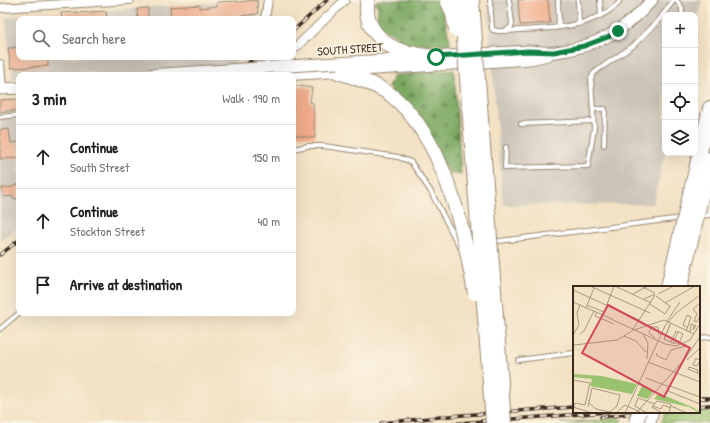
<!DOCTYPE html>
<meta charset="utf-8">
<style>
:root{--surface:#fff;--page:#f2f2f2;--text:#202124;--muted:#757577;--line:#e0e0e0}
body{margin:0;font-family:"Patrick Hand",sans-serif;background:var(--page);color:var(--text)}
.controls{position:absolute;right:12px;top:12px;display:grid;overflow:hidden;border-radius:8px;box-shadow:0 4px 16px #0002}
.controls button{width:36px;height:36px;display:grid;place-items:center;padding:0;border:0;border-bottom:1px solid var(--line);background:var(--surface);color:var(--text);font:20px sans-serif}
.stop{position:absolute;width:12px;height:12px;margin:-9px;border:3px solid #0b8043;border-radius:50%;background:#fff}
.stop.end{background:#0b8043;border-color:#fff;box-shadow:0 1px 4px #0008}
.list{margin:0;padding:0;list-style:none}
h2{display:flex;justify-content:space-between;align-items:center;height:52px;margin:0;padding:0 16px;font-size:17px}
h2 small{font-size:13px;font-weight:400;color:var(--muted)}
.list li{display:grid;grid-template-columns:26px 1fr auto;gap:12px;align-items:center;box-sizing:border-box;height:64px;padding:0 16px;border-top:1px solid var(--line)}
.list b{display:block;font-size:15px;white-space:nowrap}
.list p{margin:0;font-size:13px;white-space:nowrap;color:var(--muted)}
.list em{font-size:13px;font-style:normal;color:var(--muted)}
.icon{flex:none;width:22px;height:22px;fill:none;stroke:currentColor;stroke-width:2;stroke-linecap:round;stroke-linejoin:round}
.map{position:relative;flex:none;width:710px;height:423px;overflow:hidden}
.search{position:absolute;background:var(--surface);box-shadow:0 4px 16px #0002;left:16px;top:16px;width:280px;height:44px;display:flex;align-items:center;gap:10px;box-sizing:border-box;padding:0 14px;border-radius:8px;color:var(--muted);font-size:15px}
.panel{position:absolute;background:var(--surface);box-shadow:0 4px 16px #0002;left:16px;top:72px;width:280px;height:244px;border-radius:8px}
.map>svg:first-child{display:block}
</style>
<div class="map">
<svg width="710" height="423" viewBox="0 0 710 423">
<defs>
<pattern id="grass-tufts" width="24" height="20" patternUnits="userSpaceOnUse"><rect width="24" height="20" fill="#9ac370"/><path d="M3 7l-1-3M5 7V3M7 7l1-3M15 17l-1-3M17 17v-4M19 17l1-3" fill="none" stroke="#7f9f5b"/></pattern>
<pattern id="forest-firs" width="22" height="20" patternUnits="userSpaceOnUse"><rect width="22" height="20" fill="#7ba962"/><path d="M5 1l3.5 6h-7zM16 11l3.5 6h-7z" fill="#668a50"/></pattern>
</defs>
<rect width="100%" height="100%" fill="#fcf5e5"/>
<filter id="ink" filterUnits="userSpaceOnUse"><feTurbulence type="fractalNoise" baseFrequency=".025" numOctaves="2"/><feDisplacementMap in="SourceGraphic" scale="8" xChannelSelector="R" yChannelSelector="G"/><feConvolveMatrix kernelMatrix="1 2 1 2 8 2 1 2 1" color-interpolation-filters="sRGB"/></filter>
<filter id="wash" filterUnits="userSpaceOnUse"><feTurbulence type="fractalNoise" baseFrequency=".012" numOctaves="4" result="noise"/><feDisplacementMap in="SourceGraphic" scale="16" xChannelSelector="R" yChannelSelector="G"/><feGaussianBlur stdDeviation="0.9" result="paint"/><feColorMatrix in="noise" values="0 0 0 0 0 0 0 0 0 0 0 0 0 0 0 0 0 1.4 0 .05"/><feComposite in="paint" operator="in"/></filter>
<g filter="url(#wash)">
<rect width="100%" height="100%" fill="#f3e1c3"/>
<g fill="#cac3b8">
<polygon points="260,0 257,19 19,19 19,57 242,57 218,75 95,75 94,72 52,75 19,75 19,78 13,78 5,17"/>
<polygon points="489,0 702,0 695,31 695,15 665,15 665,153 653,204 503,205 489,20"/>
<polygon points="19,99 19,226 0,240 0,100"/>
</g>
<g fill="url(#grass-tufts)" stroke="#6a7647">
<polygon points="710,410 710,423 662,423 664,414 699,412 699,411"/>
<polygon points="622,418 621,423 560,423"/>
</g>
<g fill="url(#forest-firs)" stroke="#5b6a40">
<path d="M378,0H438L441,4L450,41V45L396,43L397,35C378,29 376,26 378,7L375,3L376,1Z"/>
<polygon points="454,70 461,174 450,174 388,87 394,75"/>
</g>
<g id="blocks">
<g fill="#f0ab8a">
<polygon points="257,0 258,14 238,16 238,19 171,19 170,7 200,5 200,8 217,6 217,2 237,1 237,2"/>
<polygon points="518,0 548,0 550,23 520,25"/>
<polygon points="148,8 148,19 138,19 137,9"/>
<polygon points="106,11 107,19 62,19 61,13 77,12 77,13"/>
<polygon points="19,47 19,57 48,57 48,66 11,68 8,48"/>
<polygon points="293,85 312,88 310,102 313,103 315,138 293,135"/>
<polygon points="19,99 19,110 0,112 0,100"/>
<polygon points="9,129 11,143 19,142 19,158 0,159 0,130"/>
<polygon points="19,184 19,198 13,199 13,196 4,197 2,188 12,187"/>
</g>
</g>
</g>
<g filter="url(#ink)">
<use href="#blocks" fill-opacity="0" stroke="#978670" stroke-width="1"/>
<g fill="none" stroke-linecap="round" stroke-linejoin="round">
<g stroke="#978670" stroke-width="6">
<g id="service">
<path d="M490,0L492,28L493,30C500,32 505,32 511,27L512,23L509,0"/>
<polyline points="558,0 559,27"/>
<polyline points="578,0 579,24"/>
<polyline points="600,0 601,15"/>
<polyline points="676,0 682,8 682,15"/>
<path d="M506,31C544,28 589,31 619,3V0"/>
<polyline points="593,109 605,109 604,145"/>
<polyline points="0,117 19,115"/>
<polyline points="521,124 593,121"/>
<polyline points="506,147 505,168 588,166 594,128 591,79 594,73 602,67 633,46 658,21 674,0"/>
<polyline points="293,149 308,146 324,146 398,157 411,162 431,192 459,246 462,245"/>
<polyline points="699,216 710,215"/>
<polyline points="492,242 682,218"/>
<polyline points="0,329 19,313"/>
<polyline points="699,338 710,337"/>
<polyline points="518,360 574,353"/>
</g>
</g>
<g stroke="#978670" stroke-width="10">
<g id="minor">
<polyline points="0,8 130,0"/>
<polyline points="265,19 268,0"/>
<polyline points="293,50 345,0"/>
<polyline points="0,64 2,89"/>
<polyline points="259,75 261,57"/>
<polyline points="269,75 286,57"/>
</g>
</g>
<g stroke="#978670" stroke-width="13">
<g id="secondary">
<path d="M337,63L529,51C538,51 547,53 556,52C596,47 626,30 652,0"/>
<polyline points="284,75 529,59 548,55"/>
<polyline points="0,89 19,88"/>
</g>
</g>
<g stroke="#978670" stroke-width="16">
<g id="motorway">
<path d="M368,0C362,25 382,46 405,52C415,55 425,56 435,57"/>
<path d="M338,72C355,77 372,83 387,92C409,107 424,131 436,155"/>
<polyline points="707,173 710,159"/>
<polyline points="695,174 710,108"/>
<polyline points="648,423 651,412"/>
</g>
</g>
<use href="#service" stroke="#fff" stroke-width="4"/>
<use href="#minor" stroke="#fff" stroke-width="8"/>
<use href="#secondary" stroke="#fff" stroke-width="11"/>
<use href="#motorway" stroke="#fff" stroke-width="14"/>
<g stroke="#3b2a1e" stroke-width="3.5">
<g id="rail">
<polyline points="293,31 327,0"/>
<polyline points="233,75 256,57"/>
<polyline points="0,255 19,240"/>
<polyline points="699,398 710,398"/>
<polyline points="699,406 710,405"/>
<polyline points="601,417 644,412"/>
<polyline points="381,423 449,416 574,407"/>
<polyline points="458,423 608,412"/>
</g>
</g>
<use href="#rail" stroke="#fcf5e5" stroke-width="2" stroke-dasharray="6" stroke-linecap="butt"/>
<g stroke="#978670" stroke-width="13" stroke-linecap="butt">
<polyline id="secondary-bridge" points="147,75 337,63"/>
</g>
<g stroke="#978670" stroke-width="16" stroke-linecap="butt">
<g id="motorway-bridge">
<polyline points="447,0 453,14 456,30"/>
<polyline points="461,0 493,423"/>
<polyline points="472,0 504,423"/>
<path d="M436,155C457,201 466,243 475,293"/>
<polyline points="668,287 695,174"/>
<polyline points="680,287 707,173"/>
<polyline points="636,423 639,412"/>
</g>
</g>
<use href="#secondary-bridge" stroke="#fff" stroke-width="11"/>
<use href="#motorway-bridge" stroke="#fff" stroke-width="14"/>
</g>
</g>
<g fill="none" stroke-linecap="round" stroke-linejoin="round" filter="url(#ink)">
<polyline stroke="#0b8043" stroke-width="5" points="436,57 528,51 554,52 584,46 608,37 618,31"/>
</g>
<g text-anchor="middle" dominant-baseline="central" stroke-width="3" stroke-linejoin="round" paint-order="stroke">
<g font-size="12" fill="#3b2a1e" stroke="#fcf5e5">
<text transform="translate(350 49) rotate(-4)">SOUTH STREET</text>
</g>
</g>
<g transform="translate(573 286)">
<rect width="127" height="127" fill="#f3e1c3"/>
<path d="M0,88L29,90L64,98L59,108L17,100L19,93L0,91ZM69,100L81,105L74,113L64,110ZM86,107L121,122L127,126V127L116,121L81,113Z" fill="#9ac370"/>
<path fill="none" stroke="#a99881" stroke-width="1" d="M17,0L77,27M42,0L78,17M68,0L82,7M0,4L66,34M60,8L75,0M85,8L101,0M83,10L98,21M71,13L82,8M0,16L39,33M92,17L122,0M127,17L120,23L124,28L121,35L124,36L127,29M77,18L92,28L97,20M14,19L31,26M13,22L21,2M24,26L22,30L41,38M30,29L41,0M38,33L92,58L103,60L117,54L127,38M94,35L107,16M97,39L91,53L98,37M61,44L91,34L121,48M113,44L114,43L118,31L114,29L110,39L114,41M117,46L118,38H119L123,40L120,44L121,39M7,48L11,45L21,25M70,48L75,57L74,73M0,49L6,39L4,27L7,19M51,50L63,55L73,66M82,52L76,47L78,41H85L86,49M91,53L98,56L99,57H106L110,48L103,45L98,56M0,56L1,59L44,54L59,45L82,9M100,57L105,46M84,67L83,69L93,74L98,64L113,60M114,74L127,62M127,74L124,80L120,79L123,72L124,73L127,74M75,76L127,96M116,81L115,83L127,88M116,81L125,84L124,87M73,92L97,101M0,94L17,97L12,119L2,117L1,121M127,111L97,100L95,105L127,118M80,120L88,123L90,119L98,122M98,120L114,127M0,121L19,127M15,121L19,102L47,109L44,120L37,126L23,123L16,117M43,127L52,119L69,127M52,127L92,40L103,27L127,9M63,127L111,74L127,51M74,127L62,120L65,112L82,118M89,127L79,121L84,115L98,118L96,127"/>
<path fill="#d1495b" fill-opacity="0.15" stroke="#d1495b" stroke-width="2" d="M35,19L117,62L91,111L9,67Z"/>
<rect width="127" height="127" fill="none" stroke="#3b2a1e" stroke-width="2"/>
</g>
</svg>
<div class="controls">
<button>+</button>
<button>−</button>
<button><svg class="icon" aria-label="locate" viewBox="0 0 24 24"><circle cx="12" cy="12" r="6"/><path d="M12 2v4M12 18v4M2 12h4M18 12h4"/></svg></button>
<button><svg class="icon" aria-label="layers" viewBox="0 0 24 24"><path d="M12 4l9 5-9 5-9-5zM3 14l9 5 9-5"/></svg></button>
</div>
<div class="stop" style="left:436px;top:57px"></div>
<div class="stop end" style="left:618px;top:31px"></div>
<div class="search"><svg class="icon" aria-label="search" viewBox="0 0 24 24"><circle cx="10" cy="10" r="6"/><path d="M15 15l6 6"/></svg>Search here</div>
<section class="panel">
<h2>3 min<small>Walk · 190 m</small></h2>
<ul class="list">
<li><svg class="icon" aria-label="ahead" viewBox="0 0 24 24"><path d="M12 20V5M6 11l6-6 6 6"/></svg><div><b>Continue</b><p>South Street</p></div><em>150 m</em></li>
<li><svg class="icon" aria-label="ahead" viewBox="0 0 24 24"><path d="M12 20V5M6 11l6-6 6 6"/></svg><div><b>Continue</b><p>Stockton Street</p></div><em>40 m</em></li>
<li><svg class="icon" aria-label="arrive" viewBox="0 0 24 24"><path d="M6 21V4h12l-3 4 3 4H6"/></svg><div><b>Arrive at destination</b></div></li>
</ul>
</section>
</div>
